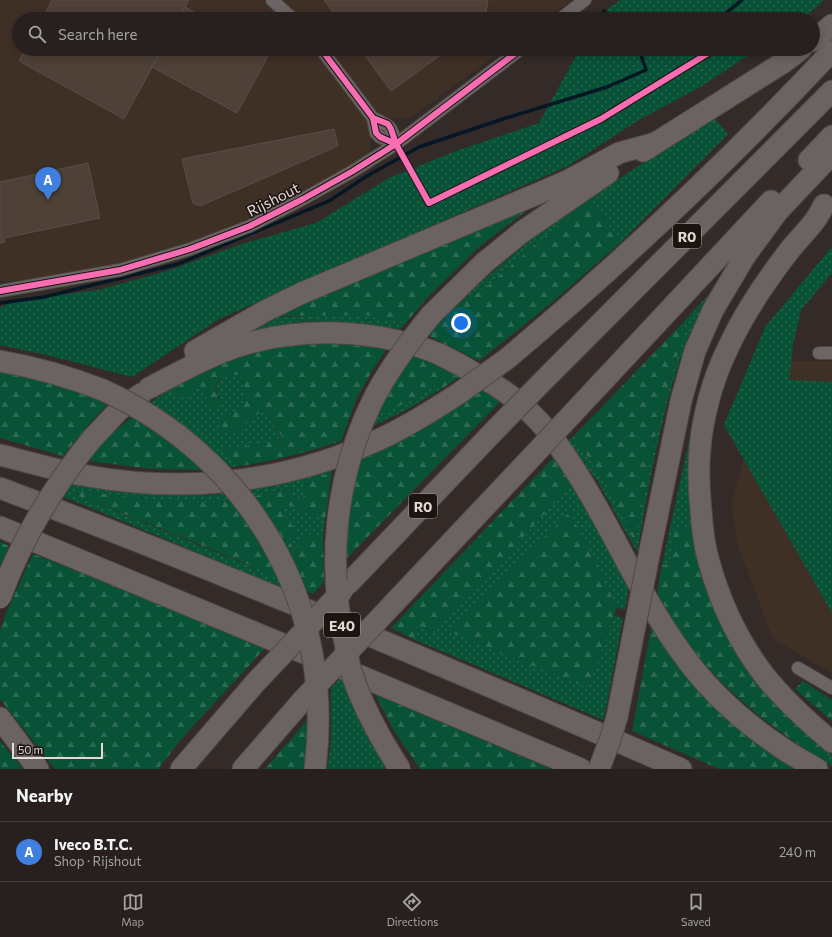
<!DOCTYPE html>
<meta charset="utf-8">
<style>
:root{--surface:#27201e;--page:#2f2827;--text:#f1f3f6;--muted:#a4a3a4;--line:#433e3c;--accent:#a79d99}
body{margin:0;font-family:Commissioner,sans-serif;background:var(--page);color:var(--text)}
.scale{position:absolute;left:12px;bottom:10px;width:91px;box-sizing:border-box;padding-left:4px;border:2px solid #e5dad6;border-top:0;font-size:11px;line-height:14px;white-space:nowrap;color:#e5dad6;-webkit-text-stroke:3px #1b1411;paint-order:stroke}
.you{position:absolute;left:461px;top:323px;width:14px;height:14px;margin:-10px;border:3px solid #fff;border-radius:50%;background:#1a73e8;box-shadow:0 0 0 6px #1a73e833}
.badge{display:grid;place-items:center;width:26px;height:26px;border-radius:50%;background:var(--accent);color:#fff;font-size:13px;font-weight:700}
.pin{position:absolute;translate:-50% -33px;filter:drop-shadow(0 1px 2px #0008)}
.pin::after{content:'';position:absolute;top:21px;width:14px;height:12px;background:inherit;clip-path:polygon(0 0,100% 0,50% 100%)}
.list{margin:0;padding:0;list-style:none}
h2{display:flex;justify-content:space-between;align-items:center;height:52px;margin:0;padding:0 16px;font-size:17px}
h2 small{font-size:13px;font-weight:400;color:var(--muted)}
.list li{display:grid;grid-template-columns:26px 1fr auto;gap:12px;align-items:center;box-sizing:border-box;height:60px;padding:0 16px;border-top:1px solid var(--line)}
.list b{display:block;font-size:15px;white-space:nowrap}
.list p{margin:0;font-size:13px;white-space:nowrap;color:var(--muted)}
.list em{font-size:13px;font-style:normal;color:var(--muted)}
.icon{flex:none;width:22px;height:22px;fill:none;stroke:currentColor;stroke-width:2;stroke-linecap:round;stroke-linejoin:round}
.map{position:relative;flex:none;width:832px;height:769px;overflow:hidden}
.search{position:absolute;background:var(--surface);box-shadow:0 2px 10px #0003;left:12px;right:12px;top:12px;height:44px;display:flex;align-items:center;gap:10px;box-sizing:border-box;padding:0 14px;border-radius:22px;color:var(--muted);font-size:15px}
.sheet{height:112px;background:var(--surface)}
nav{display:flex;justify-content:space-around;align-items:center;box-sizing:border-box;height:56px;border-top:1px solid var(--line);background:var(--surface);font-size:11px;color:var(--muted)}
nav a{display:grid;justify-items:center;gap:2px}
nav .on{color:var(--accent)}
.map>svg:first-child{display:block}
</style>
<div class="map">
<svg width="832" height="769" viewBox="0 0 832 769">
<defs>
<pattern id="grass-dots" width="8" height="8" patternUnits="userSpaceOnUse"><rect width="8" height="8" fill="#085238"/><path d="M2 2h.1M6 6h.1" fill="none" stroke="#2c6a54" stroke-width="1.8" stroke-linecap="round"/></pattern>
<pattern id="forest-firs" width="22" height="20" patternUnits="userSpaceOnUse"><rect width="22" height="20" fill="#085238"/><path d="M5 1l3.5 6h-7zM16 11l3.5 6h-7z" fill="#2c6a54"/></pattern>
</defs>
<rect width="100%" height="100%" fill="#342b28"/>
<g fill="#3f3026">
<polygon points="0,0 572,0 546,19 19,19 19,49 504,49 415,114 407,118 391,118 378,112 367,121 370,129 371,137 369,154 303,192 263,212 208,235 170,248 98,269 49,280 0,281"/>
<polygon points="775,361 832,361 832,673 773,639 737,543 731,502 740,474 752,419"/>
</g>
<g fill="url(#grass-dots)">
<polygon points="621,0 824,0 803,19 614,19 607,9"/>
<polygon points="580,49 758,49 700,87 637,121 568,166 219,319 132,377 51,356 0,345 0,307 21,300 98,290 164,272 242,244 316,223 389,178 456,151 539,123"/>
<polygon points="715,119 728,134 620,243 590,198 480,292 465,298 488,276 563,213 590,198 673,143"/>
<polygon points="832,247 832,273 801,310 793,345 789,380 832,382 832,613 724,425 765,327"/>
<path d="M710,293C700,313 689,333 682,354C660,418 649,486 637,552L598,482L568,441L574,436L610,490L630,529L634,546C647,472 661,403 685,332L679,327Z"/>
<path d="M323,315H365L406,323L400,329C372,325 345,321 317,321C295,321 273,326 253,331L250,326L267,316L289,317Z"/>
<path d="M232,374L241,375C244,382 248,402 241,409C238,411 233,413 229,414L233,434L264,409L282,438L256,445L223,449L240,466L206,470L134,415L168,390L177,400L202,386L208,403L222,404C213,386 213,382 232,374Z"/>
<path d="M437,384L441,389L408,409L371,427L378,413C400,408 418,396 437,384Z"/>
<polygon points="696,409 693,529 675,528 670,564 662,565"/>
<path d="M332,469V472L305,481L303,499L293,498L290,488C265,494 238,501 211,502C166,503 122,496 77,490L74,494L282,579L288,590L62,496L72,483C113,490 155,497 197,495C243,494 288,483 332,469Z"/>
<polygon points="575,481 630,581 625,610 617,607 570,512 588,688 614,616 623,618 607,704 603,720 413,639 422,626 434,633"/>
<polygon points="286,504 325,520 323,537 307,534 295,551 288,539 297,535 281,510"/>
<polygon points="343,675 391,769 327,769 331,742 331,688"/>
<polygon points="830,754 832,755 832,766 821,760"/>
</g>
<g fill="url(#forest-firs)">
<polygon points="590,198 620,243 549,305 479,361 427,335 465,298 480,292"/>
<polygon points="521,208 526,211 479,247 427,298 406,323 365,315 267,316"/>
<path d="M679,327L685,332C660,404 647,472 634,547L630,529L610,490L574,436Z"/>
<path d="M313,339L389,345L372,371L357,398L341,441C308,452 274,461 240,466L223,449L256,445L282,437L264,409L233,434L222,431L218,424C221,420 225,416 230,414C233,412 238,411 241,408C248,402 244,382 241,375C231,374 212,378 216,392C218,400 223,400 221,410L212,408L208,403L202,386L177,400L168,390L240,353Z"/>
<path d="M412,353L464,374L441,389L437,384C418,396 400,408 378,413Z"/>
<polygon points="0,368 112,400 90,423 63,456 0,438"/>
<path d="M486,387L503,399L347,558V528L350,496L360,460C405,442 445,414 486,387Z"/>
<polygon points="134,415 206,470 152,469 89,461 107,438"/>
<polygon points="557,454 575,481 434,633 422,626 413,639 391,628"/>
<path d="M332,472L325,520L286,504L281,510L298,534L288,539L295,551L307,534L323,537L324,582L313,594C235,557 154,526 74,494L77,490C121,496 166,503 212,502C238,501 265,494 290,488L293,498L303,499L305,481Z"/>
<polygon points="570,512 617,607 588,688 449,632"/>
<path d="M675,528L693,529L795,723L830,754L821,760C763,722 705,677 670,616C667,610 660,602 658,595C657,589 661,572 662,565L670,564Z"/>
<polygon points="0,542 9,546 0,567"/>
<polygon points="33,554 267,646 183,737 158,769 55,769 0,699 0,632 6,613"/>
<polygon points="652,624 805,769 719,769 632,731"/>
<polygon points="803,681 832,700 832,721 795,689"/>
<polygon points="375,694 550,769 420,769 394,731"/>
<polygon points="313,714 308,769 265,769"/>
<polygon points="0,741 23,769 0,769"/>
</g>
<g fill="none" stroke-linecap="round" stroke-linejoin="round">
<g stroke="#051625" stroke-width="3.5">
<polyline points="604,11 609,19"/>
<polyline points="719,19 742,0"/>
<polyline points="0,303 44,297 178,264 329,201 367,176 419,147 503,119 607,87 646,70 639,49"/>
</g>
</g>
<g fill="#4f4137" stroke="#564f4b">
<polygon points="52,0 189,0 178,19 42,19"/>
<polygon points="324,0 488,0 485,19 338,19"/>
<polygon points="185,7 207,19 178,19"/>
<polygon points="634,16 647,18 649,19 634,19"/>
<polygon points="25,49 162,49 124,119 19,61"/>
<polygon points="162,49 263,49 270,53 237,113 152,67"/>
<polygon points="360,49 449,49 391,91"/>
<polygon points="334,129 338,146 200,206 193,203 182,159"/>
<polygon points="88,163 100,218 4,238 5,242 0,243 0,182"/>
</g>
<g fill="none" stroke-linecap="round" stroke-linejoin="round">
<g stroke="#4f4845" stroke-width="14">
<g id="minor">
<polyline points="272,0 293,19"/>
<polyline points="560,19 585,0"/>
<polyline points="321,49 373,118 376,133 380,137 396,144"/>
<path d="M373,118C391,126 391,126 396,144"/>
<polyline points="0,291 120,270 190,249 250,226 303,199 353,171 396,144 521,49"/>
<polyline points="819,353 832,353"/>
<polyline points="798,668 832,688"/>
</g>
</g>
<g stroke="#4f4845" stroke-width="23">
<g id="motorway">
<polyline points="813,41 832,25"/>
<polyline points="643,151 784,62 801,49"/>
<polyline points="809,160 832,136"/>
<path d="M824,205C821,211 817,218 813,223C805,233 796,242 789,251C765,282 744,313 728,348C713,378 703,415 700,448C698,469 699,490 701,510C702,527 704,545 709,562C720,602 739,642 764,675C784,700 808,722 832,742"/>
<polyline points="431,315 484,263 522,232 608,173"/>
<polyline points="195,351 265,311 302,293 544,191 569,180 619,153 655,143"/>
<path d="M508,358C622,262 730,160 832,51"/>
<path d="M0,361C35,367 70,377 103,390"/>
<polyline points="542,382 832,91"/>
<path d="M149,388C184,370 218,350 257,341C315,327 384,331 439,354C451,360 463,366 474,373C503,388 529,408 549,433C602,501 631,583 681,652C707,689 742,721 779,746C791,755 804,761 817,769"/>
<polyline points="574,412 771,201"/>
<polyline points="91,440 119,410 141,394"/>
<path d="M0,455C29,462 58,471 88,476C183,493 281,483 369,444C400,431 430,412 458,394"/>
<path d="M0,488C230,575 456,671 681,769"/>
<polyline points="0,527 304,653"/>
<polyline points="648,560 681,401 695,351 713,310 745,256 778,211 832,154"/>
<polyline points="349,583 496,429"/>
<polyline points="394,603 528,461"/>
<polyline points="339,667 581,769"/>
<polyline points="0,718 38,769"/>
<polyline points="181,769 256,682"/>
<polyline points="243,769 302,701"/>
</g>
</g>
<use href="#minor" stroke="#6b6665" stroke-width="12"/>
<use href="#motorway" stroke="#6b6362" stroke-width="21"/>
<g stroke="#4f4845" stroke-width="23" stroke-linecap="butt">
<g id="motorway-bridge">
<path d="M103,390C252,458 336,607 315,769"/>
<polyline points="458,394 508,358"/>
<polyline points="496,429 542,382"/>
<polyline points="528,461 574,412"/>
<path d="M0,598C21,540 53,487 91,440"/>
<polyline points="256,682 343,590"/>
<polyline points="302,701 394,603"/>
<path d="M400,769C381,740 363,707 352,674C349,666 348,656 346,648C326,566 335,478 372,402C387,371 409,342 431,315"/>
<polyline points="599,769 610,740 617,717 648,560"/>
</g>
</g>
<use href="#motorway-bridge" stroke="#6b6362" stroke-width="21"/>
<g stroke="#1b1411" stroke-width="8">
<g id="cycleway">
<polyline points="321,49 373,118 376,133 380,137 396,144"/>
<polyline points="373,118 388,124 391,129 396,144 429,203 601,119 715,49"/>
<polyline points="0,291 120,270 190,249 250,226 303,199 353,171 396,144 521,49"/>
</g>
</g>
<use href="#cycleway" stroke="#f96db3" stroke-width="6"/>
</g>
<g text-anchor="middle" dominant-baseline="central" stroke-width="3" stroke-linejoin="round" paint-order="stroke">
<g fill="#1b1411" stroke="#a89f9b" stroke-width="1">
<rect x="673" y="224" width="28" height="24" rx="3"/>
<rect x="409" y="494" width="28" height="24" rx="3"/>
<rect x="324" y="613" width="36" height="24" rx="3"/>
</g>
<g font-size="14" font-weight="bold" fill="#e5dad6">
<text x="687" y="236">R0</text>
<text x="423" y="506">R0</text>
<text x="342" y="625">E40</text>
</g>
<g font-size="15" fill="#e5dad6" stroke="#1b1411">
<text transform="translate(273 199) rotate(-27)">Rijshout</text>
</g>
</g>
</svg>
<div class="scale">50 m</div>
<div class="you"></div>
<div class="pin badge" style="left:48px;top:200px;background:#3f7fe0">A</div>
<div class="search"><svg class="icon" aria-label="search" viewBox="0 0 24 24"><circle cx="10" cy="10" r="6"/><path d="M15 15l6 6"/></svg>Search here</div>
</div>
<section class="sheet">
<h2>Nearby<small></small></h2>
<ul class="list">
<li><span class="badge" style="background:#3f7fe0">A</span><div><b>Iveco B.T.C.</b><p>Shop · Rijshout</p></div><em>240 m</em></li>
</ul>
</section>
<nav>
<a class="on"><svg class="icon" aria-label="map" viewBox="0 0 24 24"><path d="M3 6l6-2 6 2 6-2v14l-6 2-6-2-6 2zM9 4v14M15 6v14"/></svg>Map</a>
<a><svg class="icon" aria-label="directions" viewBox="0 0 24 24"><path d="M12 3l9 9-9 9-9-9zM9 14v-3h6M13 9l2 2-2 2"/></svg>Directions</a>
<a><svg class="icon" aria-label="saved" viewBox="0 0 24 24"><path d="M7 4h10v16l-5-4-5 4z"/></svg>Saved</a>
</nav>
